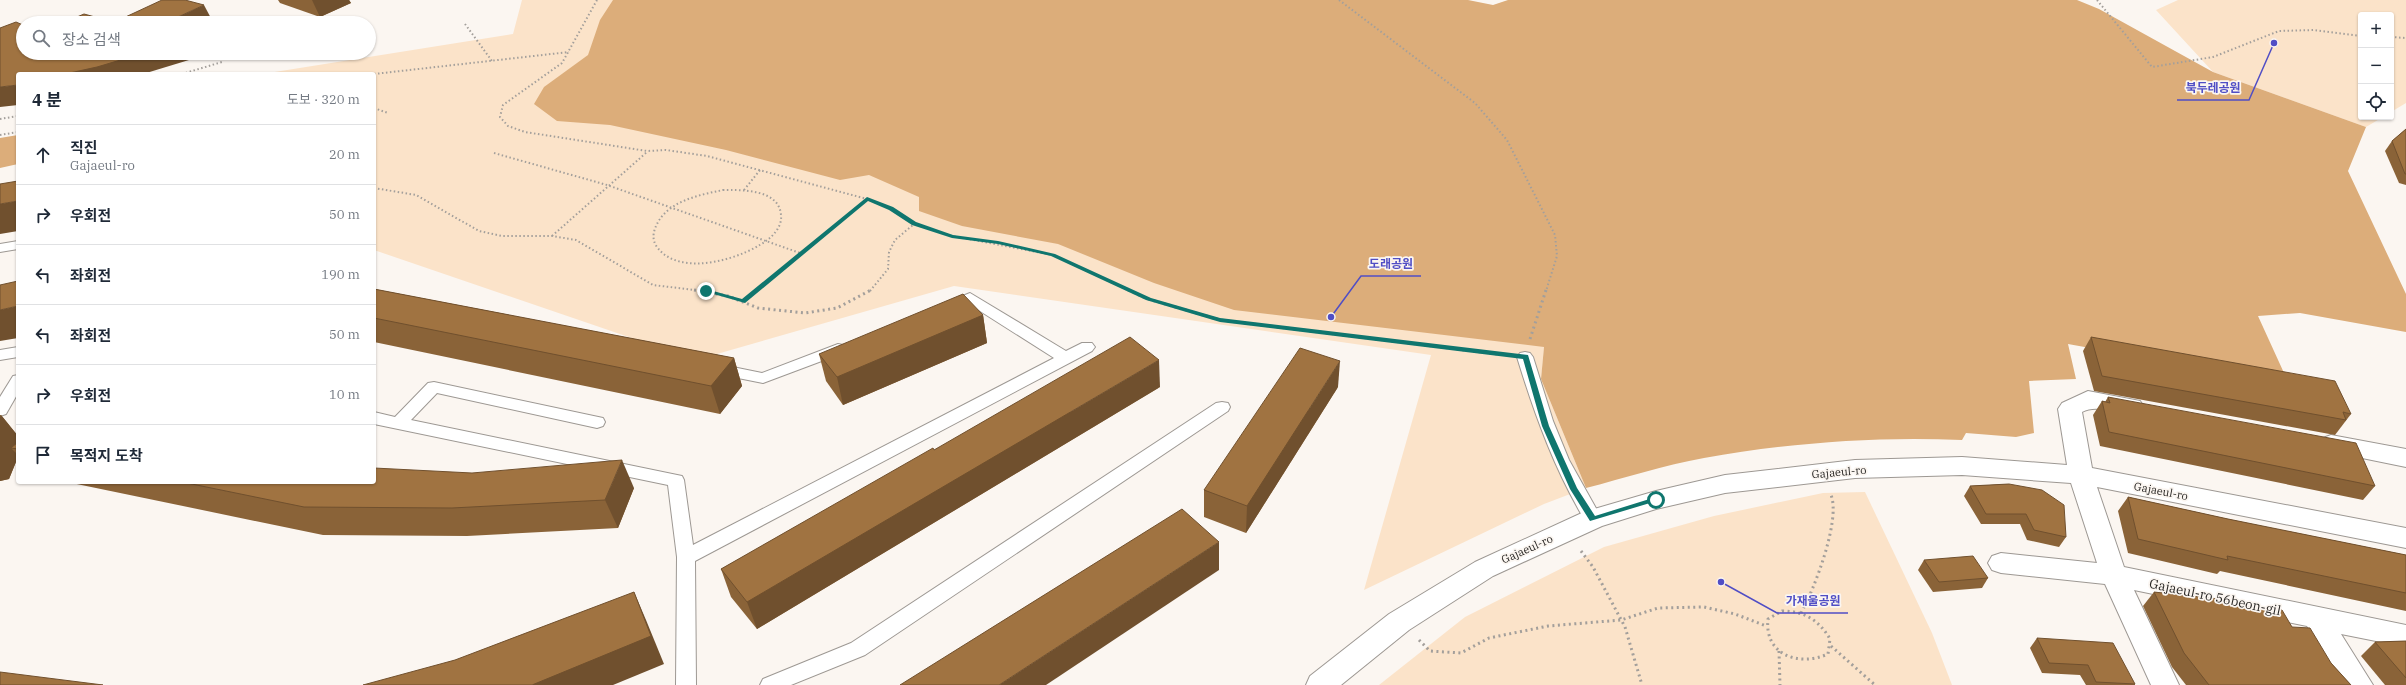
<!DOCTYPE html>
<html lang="ko">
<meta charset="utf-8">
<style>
:root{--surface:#fff;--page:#f6f6f7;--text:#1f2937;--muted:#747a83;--line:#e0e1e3}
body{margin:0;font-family:"IBM Plex Serif","Noto Sans KR",serif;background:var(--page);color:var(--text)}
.controls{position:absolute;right:12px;top:12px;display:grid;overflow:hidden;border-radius:4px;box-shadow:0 1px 3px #0004}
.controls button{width:36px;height:36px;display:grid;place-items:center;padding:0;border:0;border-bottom:1px solid var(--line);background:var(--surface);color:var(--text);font:20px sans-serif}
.stop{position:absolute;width:12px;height:12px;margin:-9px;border:3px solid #0f766e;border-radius:50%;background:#fff}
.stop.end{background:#0f766e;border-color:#fff;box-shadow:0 1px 4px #0008}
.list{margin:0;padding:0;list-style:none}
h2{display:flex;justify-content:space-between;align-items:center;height:52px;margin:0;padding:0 16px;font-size:17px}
h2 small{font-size:13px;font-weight:400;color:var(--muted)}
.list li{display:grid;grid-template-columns:26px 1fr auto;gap:12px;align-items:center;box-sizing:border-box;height:60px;padding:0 16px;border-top:1px solid var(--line)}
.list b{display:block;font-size:15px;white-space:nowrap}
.list p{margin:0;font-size:13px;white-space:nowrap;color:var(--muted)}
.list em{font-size:13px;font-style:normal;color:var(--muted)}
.icon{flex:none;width:22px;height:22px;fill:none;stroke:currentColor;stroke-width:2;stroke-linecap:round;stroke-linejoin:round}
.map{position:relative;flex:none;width:2406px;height:685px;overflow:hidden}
.search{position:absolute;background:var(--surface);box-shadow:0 1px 3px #0004;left:16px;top:16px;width:360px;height:44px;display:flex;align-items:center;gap:10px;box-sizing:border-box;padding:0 14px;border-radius:22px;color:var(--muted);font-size:15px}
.panel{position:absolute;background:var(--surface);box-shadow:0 1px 3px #0004;left:16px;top:72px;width:360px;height:412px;border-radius:4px}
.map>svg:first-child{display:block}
</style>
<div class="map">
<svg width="2406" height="685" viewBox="0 0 2406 685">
<rect width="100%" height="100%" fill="#fbf6f1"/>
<g fill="#fbe3c9">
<polygon points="522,0 1014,0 1544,347 1541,379 1586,488 1544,504 1364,590 1431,355 954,286 696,360 374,250 374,74 262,74 513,34"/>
<polygon points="2178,0 2406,0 2406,103 2391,112 2391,15 2361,15 2361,117 2383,117 2366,127 2213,72 2156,10"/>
<polygon points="1865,492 1932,633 1952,685 1379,685 1465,617 1604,547 1714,516 1823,493"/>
</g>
<g fill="#dcad7a">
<path d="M613,0H1468L1493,5L1508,0H2077L2099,9L2213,72L2366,127L2348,171L2406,294V332L2300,313L2258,316L2289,384L2068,344L2076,379L2029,381L2034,433L2016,437L1966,433L1962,440C1876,436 1789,443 1704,458C1664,465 1625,478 1586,488L1541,379L1544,347L1234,310L1154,283L1058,244L962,226L919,211V197L869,175L840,180L726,150L610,125L557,121L534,104L544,87L588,55L600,20Z"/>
<polygon points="18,135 18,164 0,168 0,138"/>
</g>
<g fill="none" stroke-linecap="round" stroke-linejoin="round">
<g stroke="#9d9893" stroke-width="2">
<g id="service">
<polygon points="18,241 18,249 0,252 0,244"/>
<polygon points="970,293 1066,351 1082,343 1092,343 1095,347 1092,351 695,561 696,685 676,685 677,557 668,485 374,424 374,412 395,417 428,383 434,382 603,418 605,422 603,426 597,428 437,393 411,420 682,476 684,480 693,545 1054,358 969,304 950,311 943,306 945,303"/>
<polygon points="838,344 843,345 846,349 843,353 763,383 713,373 710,369 713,365 718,364 762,373"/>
<polygon points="18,347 18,357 0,360 0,350"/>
<path d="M1525,352L1530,353L1533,357L1553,421L1569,460L1602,519L1599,524L1593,526L1587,524C1555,471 1535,416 1517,357L1520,353Z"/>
<polygon points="18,375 18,393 6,414 0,416 0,397 13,376"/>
<polygon points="1222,402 1228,403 1230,407 1228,411 865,655 791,685 760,685 763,679 851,643 1216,403"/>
</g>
</g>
<g stroke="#9d9893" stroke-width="2">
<g id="minor">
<path d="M2088,391L2140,401L2144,407L2140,413C2121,418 2100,402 2082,412L2092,468L2406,528V548L2097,487L2124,567L2406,625V647L2341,634L2373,685H2343L2307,626L2134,590L2179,685H2151L2105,584L2001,573L1992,570L1988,563L1992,556L2001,553L2097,563L2071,483L1962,475L1855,478L1725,493L1656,509L1602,526L1493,576L1409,630L1341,685H1306L1310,676L1389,614L1475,562L1584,512L1656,491L1725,475L1855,460L1962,457L2067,465L2058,409L2062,403Z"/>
<polygon points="2331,435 2406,449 2406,467 2323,450 2319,444 2323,438"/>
</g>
</g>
<g stroke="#a39f9b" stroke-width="2" stroke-dasharray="1.5 2.5" stroke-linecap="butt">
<polyline points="597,0 562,63 503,105 500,117 508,126 525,132 647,151 666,150 707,156 867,199 891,209 914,224 952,236 1053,255 1130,291"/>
<polyline points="1339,0 1475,103 1507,140 1555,235 1557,256 1546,291"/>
<polyline points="2097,0 2152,67 2213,57 2279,31 2314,30 2361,36"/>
<polyline points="465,24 492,61"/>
<polyline points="2391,37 2406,38"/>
<polyline points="182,74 222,62"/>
<polyline points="234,74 237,73"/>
<polyline points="374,74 569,52"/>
<polyline points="374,108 388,113"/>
<polyline points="0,119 18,116"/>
<polyline points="0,135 18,132"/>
<polyline points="494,153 607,185 800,253"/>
<polyline points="374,188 416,195 479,231 502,236 552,236 576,240 653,285 703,291"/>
<path d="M723,190C742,190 779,189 781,215C782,224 777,231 771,237C747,258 680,279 657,247C652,240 653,233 656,226C667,201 699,195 723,190Z"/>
<polyline points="744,190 760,170"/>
<polyline points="552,236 647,152"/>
<polyline points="756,291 867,199"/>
<polyline points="870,291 888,269 889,252 895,240 914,224"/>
</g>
<g stroke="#a39f9b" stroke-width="3" stroke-dasharray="2 3.5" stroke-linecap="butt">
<polyline points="694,290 728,296 758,308 805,313 837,308 871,290"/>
<polyline points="1128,290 1148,299 1220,320 1506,355"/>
<polyline points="743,301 757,290"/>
<polyline points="1530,339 1546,290"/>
<polyline points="1581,551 1593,567 1625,627 1642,685"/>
<path d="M1782,611C1804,611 1819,620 1830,639L1828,654C1799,667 1764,655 1768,619Z"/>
<path d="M1801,613C1814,590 1841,520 1831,495"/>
<polyline points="1419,640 1430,651 1461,653 1489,638 1548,626 1621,620 1658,608 1704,607 1735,614 1766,626"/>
<polyline points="1831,646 1875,685"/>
<polyline points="1779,651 1780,685"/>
</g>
<use href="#service" fill="#fff" fill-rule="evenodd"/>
<use href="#minor" fill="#fff" fill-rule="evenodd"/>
</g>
<g fill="#8a6338">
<polygon points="278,0 349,0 351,3 320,17 280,3"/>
<polygon points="2406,129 2406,185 2399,183 2385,151 2392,141"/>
<polygon points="374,289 734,358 742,386 720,414 374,342"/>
<polygon points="983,315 987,343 843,405 826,381 819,354"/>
<polygon points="2091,337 2351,414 2335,435 2094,391 2083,351"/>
<polygon points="1160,387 757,629 731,597 721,569 934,450"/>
<polygon points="1338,387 1246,533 1204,517 1204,490"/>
<polygon points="2108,397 2375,486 2363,500 2100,446 2093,415 2102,401 2105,402"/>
<polygon points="0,415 1,415 18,436 18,457 9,479 0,481"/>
<polygon points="67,482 374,482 634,488 618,528 467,536 323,535"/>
<polygon points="2009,484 2066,537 2059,547 2027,540 2020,524 1981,524 1964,496 1970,486"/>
<polygon points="2128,497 2228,519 2406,555 2406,611 2220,571 2217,574 2128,553 2118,511"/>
<polygon points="1924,560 1988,578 1982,588 1933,592 1918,570"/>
<polygon points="2154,592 2231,605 2292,627 2331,663 2351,685 2186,685 2172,667 2143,606"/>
<polygon points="2037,638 2135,684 2135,685 2086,685 2080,675 2042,673 2030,648"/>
<polygon points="2406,641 2406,685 2385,685 2361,656 2375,642"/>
</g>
<g fill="#70502e">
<polygon points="312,0 349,0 351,3 320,17"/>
<polygon points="204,5 213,22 212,23 165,23"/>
<polygon points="144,53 185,53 189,60 143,74 65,74"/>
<polygon points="18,85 18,105 0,107 0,87"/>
<polygon points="18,201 18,231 0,234 0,204"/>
<polygon points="18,306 18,338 0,341 0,310"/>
<polygon points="983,315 987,343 843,405 837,377"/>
<polygon points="734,358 742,386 720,414 711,386"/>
<polygon points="1159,360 1160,387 757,629 747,602"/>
<polygon points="1340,361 1338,387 1246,533 1247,506"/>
<polygon points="1,415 18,436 18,449 11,448 18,455 18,457 9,479 0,481 0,417"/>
<polygon points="622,460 634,488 618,528 605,500"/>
<polygon points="1219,542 1219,570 1046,685 999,685"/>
<polygon points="634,592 646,620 664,664 613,685 532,685"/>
</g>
<g fill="#a07341" stroke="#70502e">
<polygon points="162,0 185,0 204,5 165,23 63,23 84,14 106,20 112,17 119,20"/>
<polygon points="16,22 23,25 23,53 144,53 97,67 65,74 18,74 18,85 0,87 0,28"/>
<polygon points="2406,129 2406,174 2405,174 2392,141"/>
<polygon points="18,181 18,201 0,204 0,184"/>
<polygon points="18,281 18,306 0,310 0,285"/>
<polygon points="374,289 734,358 711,386 374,318"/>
<polygon points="963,294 983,315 837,377 819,354"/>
<polygon points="1130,337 1159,360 747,602 721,569 933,448 934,450"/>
<polygon points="2091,337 2335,381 2351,414 2343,412 2346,420 2102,376"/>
<polygon points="1300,348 1340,361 1247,506 1204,490"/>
<polygon points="2108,397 2356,443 2375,486 2109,432 2102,401 2110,403"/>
<polygon points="18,442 18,449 11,448"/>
<polygon points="622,460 605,500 452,508 304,507 182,482 374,482 374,468 472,473"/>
<polygon points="2009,484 2042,490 2064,505 2066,537 2034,530 2026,514 1986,514 1970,486"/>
<polygon points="2128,497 2228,519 2406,555 2406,593 2227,556 2228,560 2138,539"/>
<polygon points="1182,509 1219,542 999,685 900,685"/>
<polygon points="1973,556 1988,578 1939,582 1924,560"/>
<polygon points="634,592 651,636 532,685 363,685 455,660"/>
<polygon points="2154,592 2229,600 2231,605 2282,610 2292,627 2310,628 2331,663 2351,685 2209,685 2184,653"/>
<polygon points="2037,638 2113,643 2135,684 2096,682 2088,665 2049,663"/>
<polygon points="2406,641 2406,678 2375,642"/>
<polygon points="0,672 103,685 0,685"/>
</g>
<polygon fill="#0f766e" points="867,197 893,207 916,222 953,235 998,241 1055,254 1151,298 1220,318 1528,355 1549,426 1577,488 1595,516 1656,497 1660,500 1590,521 1570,489 1542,426 1523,359 1220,322 1146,300 1051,256 998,244 952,238 912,225 889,210 868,201 745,303 703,291 706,289 742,299"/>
<g text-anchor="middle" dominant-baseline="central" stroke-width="3.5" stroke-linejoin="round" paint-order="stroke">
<g font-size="11" fill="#2a2826" stroke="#fbf6f1">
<text transform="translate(1839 472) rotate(-5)">Gajaeul-ro</text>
<text transform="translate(2161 491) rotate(11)">Gajaeul-ro</text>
<text transform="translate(1527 549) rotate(-24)">Gajaeul-ro</text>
</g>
<g font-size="13" fill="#2a2826" stroke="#fbf6f1">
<text transform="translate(2215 597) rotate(12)">Gajaeul-ro 56beon-gil</text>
</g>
</g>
<path fill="none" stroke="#504ec5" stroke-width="1.5" d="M2274 43L2249 100H2177M1331 317L1361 276H1421M1721 582L1777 613H1848"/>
<g fill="#504ec5" stroke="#fbf6f1" stroke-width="1.5">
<circle cx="2274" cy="43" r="4"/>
<circle cx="1331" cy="317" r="4"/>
<circle cx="1721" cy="582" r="4"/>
</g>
<g font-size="12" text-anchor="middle" font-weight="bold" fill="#504ec5" stroke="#fbf6f1" stroke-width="3.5" stroke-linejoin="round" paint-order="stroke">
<text x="2213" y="92">북두레공원</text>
<text x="1391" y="268">도래공원</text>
<text x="1813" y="605">가재울공원</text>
</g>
</svg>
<div class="controls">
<button>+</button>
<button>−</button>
<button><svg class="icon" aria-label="locate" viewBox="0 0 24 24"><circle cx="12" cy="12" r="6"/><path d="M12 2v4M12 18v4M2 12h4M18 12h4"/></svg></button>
</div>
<div class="stop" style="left:1656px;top:500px"></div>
<div class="stop end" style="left:706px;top:291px"></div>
<div class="search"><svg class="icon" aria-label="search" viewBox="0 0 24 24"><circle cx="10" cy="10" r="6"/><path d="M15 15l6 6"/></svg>장소 검색</div>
<section class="panel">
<h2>4 분<small>도보 · 320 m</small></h2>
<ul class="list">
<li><svg class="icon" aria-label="ahead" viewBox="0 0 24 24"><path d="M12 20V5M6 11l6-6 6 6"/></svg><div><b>직진</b><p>Gajaeul-ro</p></div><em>20 m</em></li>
<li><svg class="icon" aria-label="right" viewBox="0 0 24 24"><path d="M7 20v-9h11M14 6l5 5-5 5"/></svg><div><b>우회전</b></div><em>50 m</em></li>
<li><svg class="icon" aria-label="left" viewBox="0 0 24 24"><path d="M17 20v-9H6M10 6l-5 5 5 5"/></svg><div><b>좌회전</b></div><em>190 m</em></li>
<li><svg class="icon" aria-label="left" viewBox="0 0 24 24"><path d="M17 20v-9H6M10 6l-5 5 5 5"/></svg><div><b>좌회전</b></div><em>50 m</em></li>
<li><svg class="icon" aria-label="right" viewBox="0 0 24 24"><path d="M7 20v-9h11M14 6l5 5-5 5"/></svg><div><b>우회전</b></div><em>10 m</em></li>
<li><svg class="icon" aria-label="arrive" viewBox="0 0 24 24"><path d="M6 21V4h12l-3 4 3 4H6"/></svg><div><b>목적지 도착</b></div></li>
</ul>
</section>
</div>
